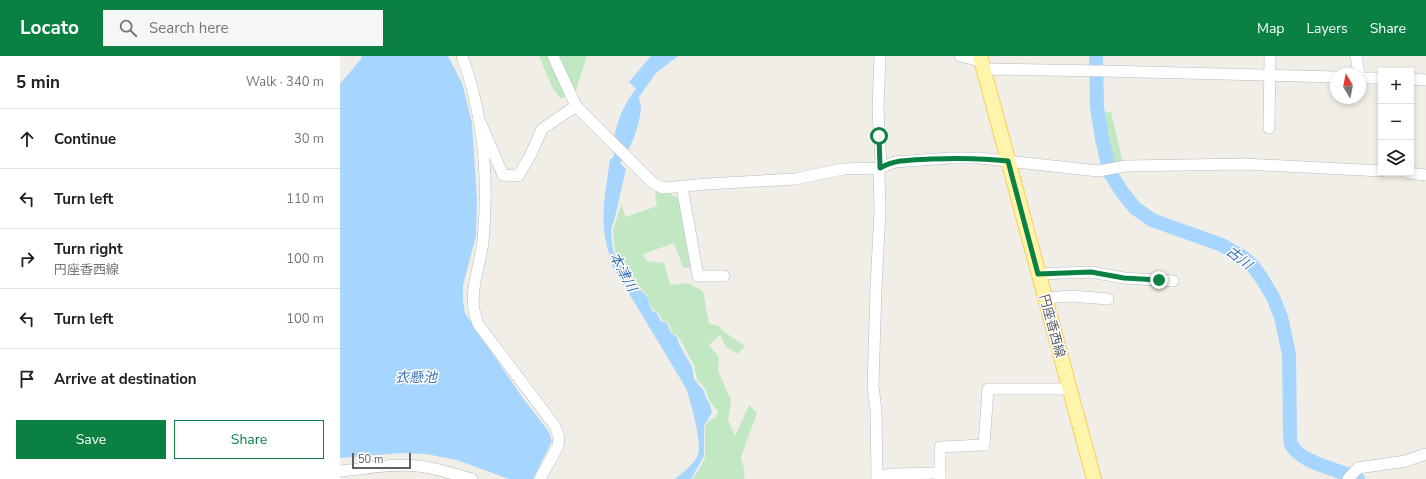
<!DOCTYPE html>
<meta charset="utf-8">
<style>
:root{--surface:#fff;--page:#f6f6f6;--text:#202124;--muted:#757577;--line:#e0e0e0;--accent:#0b8043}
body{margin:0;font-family:"Nunito Sans","Noto Sans JP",sans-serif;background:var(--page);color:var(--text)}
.controls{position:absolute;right:12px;top:12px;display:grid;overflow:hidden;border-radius:0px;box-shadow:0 2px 6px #0003}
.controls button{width:36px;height:36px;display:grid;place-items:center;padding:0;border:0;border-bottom:1px solid var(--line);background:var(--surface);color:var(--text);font:20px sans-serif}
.compass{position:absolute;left:990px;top:12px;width:36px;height:36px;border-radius:50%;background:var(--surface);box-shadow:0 2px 6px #0003;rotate:350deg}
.scale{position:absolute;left:12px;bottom:10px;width:59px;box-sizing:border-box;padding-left:4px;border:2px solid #5d6166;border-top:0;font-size:11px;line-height:14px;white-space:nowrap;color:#5d6166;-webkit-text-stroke:3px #fff;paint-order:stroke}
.stop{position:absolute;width:12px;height:12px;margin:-9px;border:3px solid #0b8043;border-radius:50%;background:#fff}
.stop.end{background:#0b8043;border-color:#fff;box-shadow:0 1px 4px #0008}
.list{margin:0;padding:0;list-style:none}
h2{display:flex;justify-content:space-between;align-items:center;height:52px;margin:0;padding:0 16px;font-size:17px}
h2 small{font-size:13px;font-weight:400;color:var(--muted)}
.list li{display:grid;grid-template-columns:26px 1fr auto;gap:12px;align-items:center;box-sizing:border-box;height:60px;padding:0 16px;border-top:1px solid var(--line)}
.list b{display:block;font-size:15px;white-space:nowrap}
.list p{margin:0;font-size:13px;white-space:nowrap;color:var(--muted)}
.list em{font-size:13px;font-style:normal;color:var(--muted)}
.actions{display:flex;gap:8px;padding:12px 16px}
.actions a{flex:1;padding:9px 0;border:1px solid var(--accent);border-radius:0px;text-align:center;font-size:14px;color:var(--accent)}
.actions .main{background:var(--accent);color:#fff}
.icon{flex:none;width:22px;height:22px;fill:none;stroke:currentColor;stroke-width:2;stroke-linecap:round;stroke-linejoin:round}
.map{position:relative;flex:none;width:1086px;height:423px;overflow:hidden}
header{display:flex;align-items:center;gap:24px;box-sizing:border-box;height:56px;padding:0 20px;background:var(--accent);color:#fff}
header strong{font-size:19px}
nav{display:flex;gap:22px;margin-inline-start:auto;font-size:14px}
.search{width:280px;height:36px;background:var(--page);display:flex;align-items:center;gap:10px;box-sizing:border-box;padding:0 14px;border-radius:0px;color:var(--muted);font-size:15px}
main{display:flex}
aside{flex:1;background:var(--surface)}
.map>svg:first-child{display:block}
</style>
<header>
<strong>Locato</strong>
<div class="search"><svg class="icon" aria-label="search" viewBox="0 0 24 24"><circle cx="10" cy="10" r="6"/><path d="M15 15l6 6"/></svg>Search here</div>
<nav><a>Map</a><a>Layers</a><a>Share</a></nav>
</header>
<main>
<aside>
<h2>5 min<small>Walk · 340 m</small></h2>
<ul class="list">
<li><svg class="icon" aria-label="ahead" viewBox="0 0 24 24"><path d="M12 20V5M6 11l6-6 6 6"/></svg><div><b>Continue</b></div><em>30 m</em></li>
<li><svg class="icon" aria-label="left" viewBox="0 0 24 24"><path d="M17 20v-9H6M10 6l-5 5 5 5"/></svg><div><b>Turn left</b></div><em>110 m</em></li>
<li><svg class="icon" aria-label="right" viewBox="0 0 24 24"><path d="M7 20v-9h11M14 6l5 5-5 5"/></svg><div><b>Turn right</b><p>円座香西線</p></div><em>100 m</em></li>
<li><svg class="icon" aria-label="left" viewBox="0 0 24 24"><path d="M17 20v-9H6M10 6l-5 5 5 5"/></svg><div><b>Turn left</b></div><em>100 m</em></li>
<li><svg class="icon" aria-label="arrive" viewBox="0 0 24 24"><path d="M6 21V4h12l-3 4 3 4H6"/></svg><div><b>Arrive at destination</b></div></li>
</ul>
<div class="actions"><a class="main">Save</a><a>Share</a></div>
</aside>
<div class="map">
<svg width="1086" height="423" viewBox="0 0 1086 423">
<rect width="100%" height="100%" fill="#f0eee6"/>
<g fill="#c2e8c3">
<polygon points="199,0 247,0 236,34 221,43 213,33"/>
<polygon points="771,56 783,107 771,109 762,65 762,57"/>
<polygon points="317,132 341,143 352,213 343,211 334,187 303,198 306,205 324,207 328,222 331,229 348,227 363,235 369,268 379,270 383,275 405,290 398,298 386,291 380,279 369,289 379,301 378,315 391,344 388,364 395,380 409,349 417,357 401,401 405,416 404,423 352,423 360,412 365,401 365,370 371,363 375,362 378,356 369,344 366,334 357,323 354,309 338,280 332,277 329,267 322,264 317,255 313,254 309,246 308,240 301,233 295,233 275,196 273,174 281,149 286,161 317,150 315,138"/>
</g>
<g fill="#a6d5ff">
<polygon points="21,0 108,0 122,27 132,67 137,144 136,180 123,229 123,245 125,257 182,341 209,376 212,385 193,423 169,423 117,404 86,398 62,397 0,402 0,28 22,2"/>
<path d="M311,0H338L316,17L299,41C299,45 301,49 301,53C299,71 291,93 280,107L286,113L275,161L271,173L272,188L274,197L295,235L300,234L308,241L309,247L312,255L316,256L321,265L327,267L331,277L337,281L339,288L352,311L354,323L364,335L365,340L369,347L372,356L369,362L364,370V400L351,423H335C343,416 352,410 357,401C364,391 350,344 346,332L273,211C269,198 265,186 264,172C262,150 267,126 270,104L274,100C271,78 282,50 296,33L289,26Z"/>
</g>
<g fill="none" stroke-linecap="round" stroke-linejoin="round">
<path stroke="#a6d5ff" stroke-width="14" d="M756,0L757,51L762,83L770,117L782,136L795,152L812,164L882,189L903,201L912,209L921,221L933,241L941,261L949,298L950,378C950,381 950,385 951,388C960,408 1000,413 1018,423"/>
<g stroke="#b8bbc0" stroke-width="12">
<g id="minor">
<path d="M122,0C144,60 149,122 143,185C141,206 130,233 134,254C135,259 137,264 138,268L215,370L219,381L218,390L200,423"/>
<polyline points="213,0 236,50"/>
<polyline points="620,0 641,5"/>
<polyline points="1016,0 1019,18"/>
<polyline points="644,15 653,13 763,15 996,21"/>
<polyline points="1020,22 1041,22"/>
<polyline points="1071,23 1086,24"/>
<polyline points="141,68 163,119 178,120 190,100 202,73 236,50 313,127 323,132 367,128 455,123 503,113 540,112 555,106 610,102 639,102 758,115 786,110 904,108 1041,115"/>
<polyline points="929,72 930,0"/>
<polyline points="1068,117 1086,119"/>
<polyline points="342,131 358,220 384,220"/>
<polyline points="698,218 751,216 784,222 833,225"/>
<polyline points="705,242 731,240 768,243"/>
<path d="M0,415C25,413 52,407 78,410C96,412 114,418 132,423"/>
<polyline points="537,420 554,418 600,417"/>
<polyline points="537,423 536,354 533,330 536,231 540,155 539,117 541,108 538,53 540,0"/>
<polyline points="600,423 600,391 644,389 648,333 722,333 728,331"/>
<polyline points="1008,423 1018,412 1066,405 1086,398"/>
</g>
</g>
<g stroke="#f5cf59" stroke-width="16">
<polyline id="major" points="640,0 754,423"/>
</g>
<use href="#minor" stroke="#fff" stroke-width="11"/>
<use href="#major" stroke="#fff4ab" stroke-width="14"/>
</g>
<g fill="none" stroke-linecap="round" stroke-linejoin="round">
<path stroke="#0b8043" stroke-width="5" d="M539,80L540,112C556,103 573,104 591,103C617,102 642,102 668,105L698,218L751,216L784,222L819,224"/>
</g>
<g text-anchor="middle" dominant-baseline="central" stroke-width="3" stroke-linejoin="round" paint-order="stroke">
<g font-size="13" fill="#5d6166" stroke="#fff">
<text transform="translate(712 270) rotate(75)">円座香西線</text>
</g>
<g font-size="14" font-style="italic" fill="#3f75b5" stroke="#fff">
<text transform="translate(899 202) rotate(38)">古川</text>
<text transform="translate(283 216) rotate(62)">本津川</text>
<text x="76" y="321">衣懸池</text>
</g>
</g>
</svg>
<div class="controls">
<button>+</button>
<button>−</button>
<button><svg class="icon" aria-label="layers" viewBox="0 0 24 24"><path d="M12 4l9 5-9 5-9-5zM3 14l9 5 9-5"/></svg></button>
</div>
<svg class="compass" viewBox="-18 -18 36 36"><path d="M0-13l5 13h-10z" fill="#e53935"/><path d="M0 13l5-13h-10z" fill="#757577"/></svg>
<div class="scale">50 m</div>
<div class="stop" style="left:539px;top:80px"></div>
<div class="stop end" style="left:819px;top:224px"></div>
</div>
</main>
